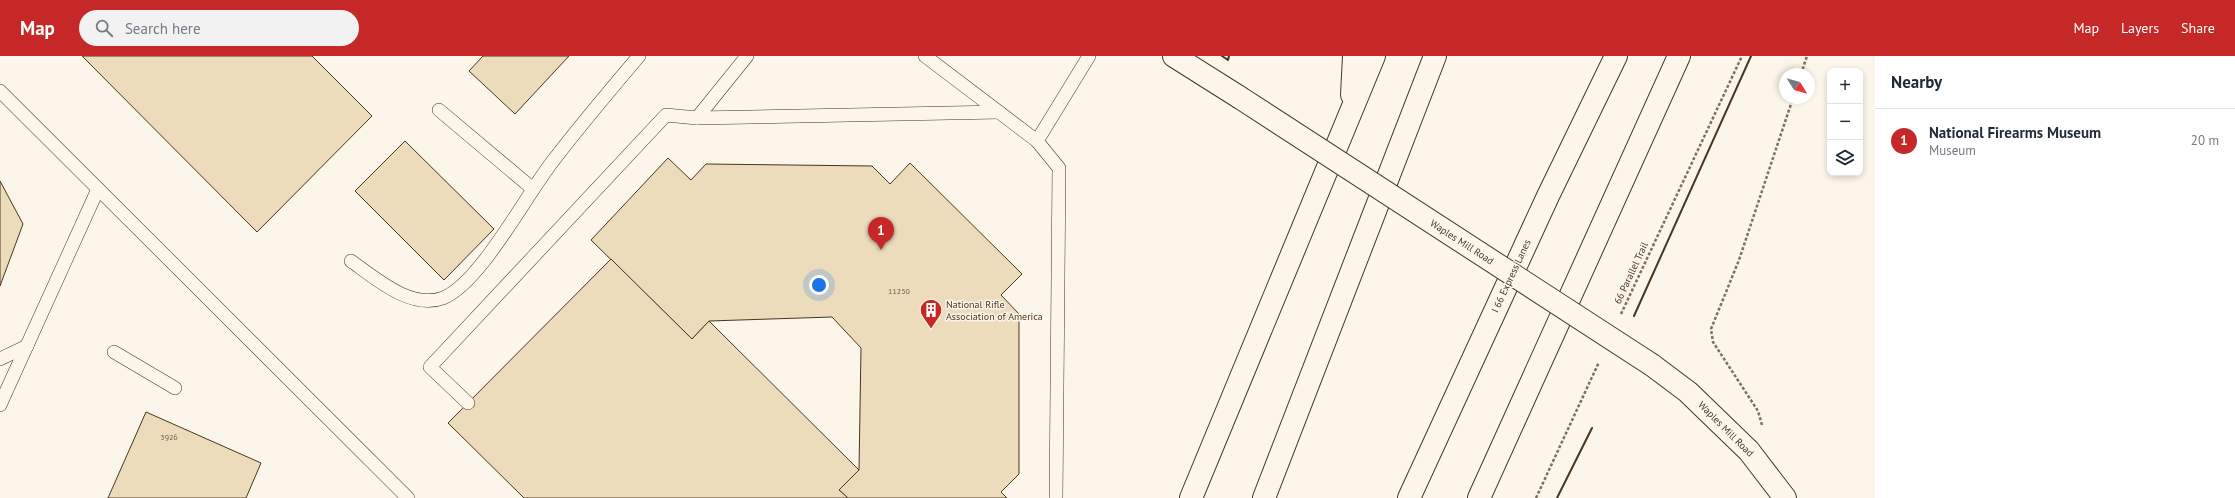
<!DOCTYPE html>
<meta charset="utf-8">
<style>
:root{--surface:#fff;--page:#f2f2f3;--text:#1f2937;--muted:#747a83;--line:#e0e1e3;--accent:#c62828}
body{margin:0;font-family:"PT Sans",sans-serif;background:var(--page);color:var(--text)}
.controls{position:absolute;right:12px;top:12px;display:grid;overflow:hidden;border-radius:8px;box-shadow:0 2px 6px #0003}
.controls button{width:36px;height:36px;display:grid;place-items:center;padding:0;border:0;border-bottom:1px solid var(--line);background:var(--surface);color:var(--text);font:20px sans-serif}
.compass{position:absolute;left:1779px;top:12px;width:36px;height:36px;border-radius:50%;background:var(--surface);box-shadow:0 2px 6px #0003;rotate:127deg}
.you{position:absolute;left:819px;top:229px;width:14px;height:14px;margin:-10px;border:3px solid #fff;border-radius:50%;background:#1a73e8;box-shadow:0 0 0 6px #1a73e833}
.badge{display:grid;place-items:center;width:26px;height:26px;border-radius:50%;background:var(--accent);color:#fff;font-size:13px;font-weight:700}
.pin{position:absolute;translate:-50% -33px;filter:drop-shadow(0 1px 2px #0008)}
.pin::after{content:'';position:absolute;top:21px;width:14px;height:12px;background:inherit;clip-path:polygon(0 0,100% 0,50% 100%)}
.list{margin:0;padding:0;list-style:none}
h2{display:flex;justify-content:space-between;align-items:center;height:52px;margin:0;padding:0 16px;font-size:17px}
h2 small{font-size:13px;font-weight:400;color:var(--muted)}
.list li{display:grid;grid-template-columns:26px 1fr auto;gap:12px;align-items:center;box-sizing:border-box;height:64px;padding:0 16px;border-top:1px solid var(--line)}
.list b{display:block;font-size:15px;white-space:nowrap}
.list p{margin:0;font-size:13px;white-space:nowrap;color:var(--muted)}
.list em{font-size:13px;font-style:normal;color:var(--muted)}
.icon{flex:none;width:22px;height:22px;fill:none;stroke:currentColor;stroke-width:2;stroke-linecap:round;stroke-linejoin:round}
.map{position:relative;flex:none;width:1875px;height:442px;overflow:hidden}
header{display:flex;align-items:center;gap:24px;box-sizing:border-box;height:56px;padding:0 20px;background:var(--accent);color:#fff}
header strong{font-size:19px}
nav{display:flex;gap:22px;margin-inline-start:auto;font-size:14px}
.search{width:280px;height:36px;background:var(--page);display:flex;align-items:center;gap:10px;box-sizing:border-box;padding:0 14px;border-radius:22px;color:var(--muted);font-size:15px}
main{display:flex}
aside{flex:1;background:var(--surface)}
.map>svg:first-child{display:block}
</style>
<header>
<strong>Map</strong>
<div class="search"><svg class="icon" aria-label="search" viewBox="0 0 24 24"><circle cx="10" cy="10" r="6"/><path d="M15 15l6 6"/></svg>Search here</div>
<nav><a>Map</a><a>Layers</a><a>Share</a></nav>
</header>
<main>
<div class="map">
<svg width="1875" height="442" viewBox="0 0 1875 442">
<rect width="100%" height="100%" fill="#fbf6e9"/>
<g fill="#ecdcbc" stroke="#4a3520">
<polygon points="82,0 312,0 372,60 257,176"/>
<polygon points="483,0 569,0 515,58 469,15"/>
<polygon points="405,85 494,173 444,224 355,135"/>
<polygon points="668,102 691,124 706,108 872,110 890,128 910,107 1022,218 1001,239 1019,258 1019,418 1001,436 1007,442 848,442 839,434 859,414 861,292 832,261 709,265 692,283 591,184"/>
<polygon points="0,125 23,168 0,230"/>
<polygon points="611,203 692,283 709,265 859,414 839,434 848,442 524,442 448,367"/>
<polygon points="146,356 261,407 246,442 108,442"/>
</g>
<g fill="none" stroke-linecap="round" stroke-linejoin="round">
<g stroke="#4a3520" stroke-width="14">
<g id="lane">
<polyline points="925,0 1037,85 1059,112 1056,442"/>
<polyline points="0,35 408,442"/>
<polyline points="439,54 533,133"/>
<polyline points="697,62 999,56"/>
<polyline points="1037,85 1089,0"/>
<path d="M351,205C375,222 411,254 443,242C481,227 528,135 556,101C583,66 611,33 639,0"/>
<polyline points="114,296 175,332"/>
<polyline points="0,303 27,290"/>
<polyline points="468,347 430,311 666,59 697,62 747,0"/>
<polyline points="0,349 98,133"/>
</g>
</g>
<g stroke="#4a3520" stroke-width="24">
<g id="secondary">
<polyline points="1174,0 1239,41"/>
<polyline points="1652,309 1688,336 1749,395 1785,442"/>
</g>
</g>
<g stroke="#4a3520" stroke-width="24">
<g id="highway">
<polyline points="1352,39 1354,0"/>
<polyline points="1191,442 1374,0"/>
<polyline points="1264,442 1435,0"/>
<polyline points="1409,442 1548,140 1616,0"/>
<polyline points="1479,442 1679,0"/>
</g>
</g>
<g stroke="#7f6f5c" stroke-width="2.5" stroke-dasharray="3 2" stroke-linecap="butt">
<polyline points="1801,18 1807,0"/>
<polyline points="1621,258 1742,0"/>
<polyline points="1762,369 1758,355 1713,286 1711,273 1739,204 1793,42"/>
<polyline points="1536,442 1599,306"/>
</g>
<use href="#lane" stroke="#fbf6e9" stroke-width="13"/>
<use href="#secondary" stroke="#fbf6e9" stroke-width="22"/>
<use href="#highway" stroke="#fbf6e9" stroke-width="22"/>
<g stroke="#4a3520" stroke-width="24" stroke-linecap="butt">
<polyline id="secondary-bridge" points="1239,41 1652,309"/>
</g>
<use href="#secondary-bridge" stroke="#fbf6e9" stroke-width="22"/>
<g stroke="#4a3520" stroke-width="2">
<polyline points="1222,0 1228,4 1229,0"/>
<polyline points="1634,260 1751,0"/>
<polyline points="1557,442 1592,372"/>
</g>
</g>
<defs>
<g id="building-pin" transform="scale(1.15)"><path d="M0 17L-7.5 6A9.5 9.5 0 1 1 7.5 6Z" fill="#c62828" stroke="#fbf6e9"/><path d="M-4-6H4V6H1V3H-1V6H-4ZM-2.5-4.3h1.7v1.8h-1.7ZM.8-4.3h1.7v1.8H.8ZM-2.5-1h1.7V.8h-1.7ZM.8-1h1.7V.8H.8Z" fill="#fff"/></g>
</defs>
<g fill-rule="evenodd">
<use href="#building-pin" x="931" y="254"/>
</g>
<g text-anchor="middle" dominant-baseline="central" stroke-width="3" stroke-linejoin="round" paint-order="stroke">
<g font-size="8" fill="#725f47">
<text x="899" y="235">11250</text>
<text x="169" y="381">3926</text>
</g>
<g font-size="10" fill="#4a3520" stroke="#fbf6e9">
<text transform="translate(1462 186) rotate(33)">Waples Mill Road</text>
<text transform="translate(1631 217) rotate(-65)">66 Parallel Trail</text>
<text transform="translate(1511 220) rotate(-65)">I 66 Express Lanes</text>
<text transform="translate(1726 373) rotate(45)">Waples Mill Road</text>
</g>
<g font-size="10" fill="#4a3520" stroke="#fbf6e9" text-anchor="start">
<text x="946" y="248">National Rifle<tspan x="946" dy="12">Association of America</tspan></text>
</g>
</g>
</svg>
<div class="controls">
<button>+</button>
<button>−</button>
<button><svg class="icon" aria-label="layers" viewBox="0 0 24 24"><path d="M12 4l9 5-9 5-9-5zM3 14l9 5 9-5"/></svg></button>
</div>
<svg class="compass" viewBox="-18 -18 36 36"><path d="M0-13l5 13h-10z" fill="#e53935"/><path d="M0 13l5-13h-10z" fill="#747a83"/></svg>
<div class="you"></div>
<div class="pin badge" style="left:881px;top:194px">1</div>
</div>
<aside>
<h2>Nearby<small></small></h2>
<ul class="list">
<li><span class="badge">1</span><div><b>National Firearms Museum</b><p>Museum</p></div><em>20 m</em></li>
</ul>
</aside>
</main>
